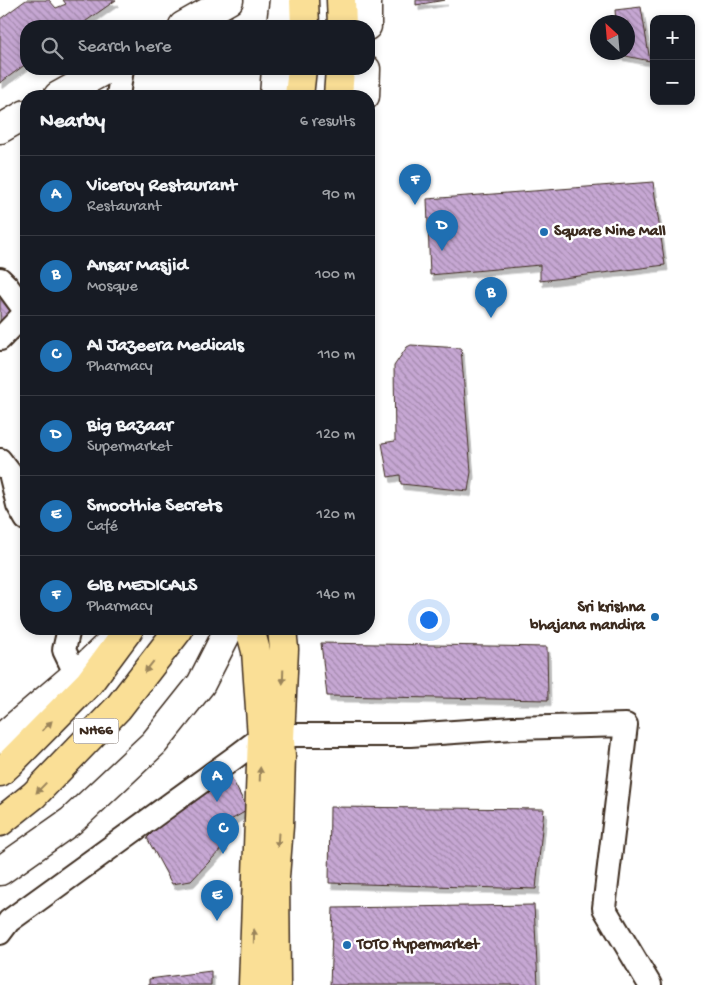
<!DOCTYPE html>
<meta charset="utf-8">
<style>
:root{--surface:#171b24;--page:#20242c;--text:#f1f3f6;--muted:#9ea1a6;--line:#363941;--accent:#1f6fb2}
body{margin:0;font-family:"Gochi Hand",sans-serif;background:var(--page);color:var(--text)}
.controls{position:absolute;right:15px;top:15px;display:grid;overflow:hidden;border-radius:10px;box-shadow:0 2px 8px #0003}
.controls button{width:45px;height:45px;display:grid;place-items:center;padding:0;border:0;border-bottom:1px solid var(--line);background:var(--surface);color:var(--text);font:25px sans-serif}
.compass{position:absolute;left:590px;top:15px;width:45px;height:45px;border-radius:50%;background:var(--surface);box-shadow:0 2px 8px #0003;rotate:334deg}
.you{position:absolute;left:428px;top:619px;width:18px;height:18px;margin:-12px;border:4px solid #fff;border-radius:50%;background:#1a73e8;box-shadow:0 0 0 8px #1a73e833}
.badge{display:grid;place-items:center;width:32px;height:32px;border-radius:50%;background:var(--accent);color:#fff;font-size:16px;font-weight:700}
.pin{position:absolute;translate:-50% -41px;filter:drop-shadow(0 1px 2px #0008)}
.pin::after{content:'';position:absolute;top:26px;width:18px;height:15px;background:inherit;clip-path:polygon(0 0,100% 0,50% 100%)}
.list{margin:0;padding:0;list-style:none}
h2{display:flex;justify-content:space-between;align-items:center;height:65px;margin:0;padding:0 20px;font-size:21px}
h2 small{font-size:16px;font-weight:400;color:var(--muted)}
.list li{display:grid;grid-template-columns:32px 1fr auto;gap:15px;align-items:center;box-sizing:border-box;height:80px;padding:0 20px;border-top:1px solid var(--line)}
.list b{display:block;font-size:19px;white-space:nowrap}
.list p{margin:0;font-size:16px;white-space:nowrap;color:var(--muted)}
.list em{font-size:16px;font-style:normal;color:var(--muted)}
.icon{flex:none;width:28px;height:28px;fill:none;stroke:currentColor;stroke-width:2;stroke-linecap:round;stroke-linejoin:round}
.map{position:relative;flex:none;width:710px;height:985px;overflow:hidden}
.search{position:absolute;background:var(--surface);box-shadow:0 2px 8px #0003;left:20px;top:20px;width:355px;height:55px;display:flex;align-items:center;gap:12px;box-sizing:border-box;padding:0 18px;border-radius:20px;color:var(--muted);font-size:19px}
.panel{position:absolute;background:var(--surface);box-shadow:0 2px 8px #0003;left:20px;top:90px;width:355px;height:545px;border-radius:20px}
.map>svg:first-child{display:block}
</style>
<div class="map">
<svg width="710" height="985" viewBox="0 0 710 985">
<defs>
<pattern id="building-back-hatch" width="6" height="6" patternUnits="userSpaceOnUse" patternTransform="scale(1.25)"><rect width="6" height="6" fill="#c6a7d3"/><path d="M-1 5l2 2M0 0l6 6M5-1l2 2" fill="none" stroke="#a288ab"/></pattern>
<filter id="shadow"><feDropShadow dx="3" dy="5.5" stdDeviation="0" flood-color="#0004"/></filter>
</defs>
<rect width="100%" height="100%" fill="#fff"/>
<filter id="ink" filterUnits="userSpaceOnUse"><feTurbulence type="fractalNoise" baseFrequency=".02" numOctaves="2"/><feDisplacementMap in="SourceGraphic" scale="10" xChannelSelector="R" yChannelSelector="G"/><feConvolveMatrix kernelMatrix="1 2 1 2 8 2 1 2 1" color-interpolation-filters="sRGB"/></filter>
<g filter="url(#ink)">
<g fill="url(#building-back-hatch)" stroke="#3b2a1e" filter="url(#shadow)">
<polygon points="26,0 49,0 56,8 66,4 63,0 116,0 79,26 26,26 26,64 0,83 0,19"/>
<polygon points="416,0 445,0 416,5"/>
<polygon points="641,7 650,61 616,54 616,52 628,52 628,22 616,22 615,10"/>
<polygon points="653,182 665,265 540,281 540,265 430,275 427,199"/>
<polygon points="0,296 14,314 0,325"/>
<polygon points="411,345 461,348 471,472 468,491 401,484 400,475 388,477 382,443 395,441 394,366 407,347"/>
<polygon points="321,643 547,647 548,700 327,696"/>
<polygon points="229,773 248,810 222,825 228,837 223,841 225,845 191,881 172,884 147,838 177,808"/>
<polygon points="330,807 544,809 536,889 329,883"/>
<polygon points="534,905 538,985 330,985 333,908"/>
<polygon points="211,971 211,985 149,985 149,979"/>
</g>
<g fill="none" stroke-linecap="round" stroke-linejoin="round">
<g stroke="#3b2a1e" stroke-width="26">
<g id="street">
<polyline points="118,96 122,69"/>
<polyline points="0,279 7,286 26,312 0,339"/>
<polyline points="0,460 10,473 18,505 26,519"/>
<polyline points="69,629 64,650 76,675"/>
<polyline points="0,933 9,921 234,758 262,737 280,735 410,735 513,728 626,725 604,908 650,985"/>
</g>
</g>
<g stroke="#3b2a1e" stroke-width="31">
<g id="secondary">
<polyline points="367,0 367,26"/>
<polyline points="183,26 229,0"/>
<polyline points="281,26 284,0"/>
<polyline points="58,96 107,69"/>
<polyline points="274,96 276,69"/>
<polyline points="365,96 366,69"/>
<polyline points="0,129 26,114"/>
<polyline points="0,739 88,664 110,643"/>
<polyline points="0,871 71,821 154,743 201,684 229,629"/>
</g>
</g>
<g stroke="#3b2a1e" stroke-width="31">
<g id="primary">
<polyline points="250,629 256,651 262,737 253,985"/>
<polyline points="276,985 275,877 279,826 281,756 280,738 284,649 282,629"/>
</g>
</g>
<g stroke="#3b2a1e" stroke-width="31">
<g id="highway">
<polyline points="304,0 305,26"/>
<polyline points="341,0 342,26"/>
<polyline points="299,96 302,69"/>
<polyline points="338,96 340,69"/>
<polyline points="0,772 10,763 89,683 129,629"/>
<polyline points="0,822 34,795 118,708 179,629"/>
</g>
</g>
<use href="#street" stroke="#fff" stroke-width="22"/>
<use href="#secondary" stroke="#fff" stroke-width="28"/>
<use href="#primary" stroke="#fadf96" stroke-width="28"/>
<use href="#highway" stroke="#fadf96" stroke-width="28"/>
</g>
<defs><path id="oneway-solid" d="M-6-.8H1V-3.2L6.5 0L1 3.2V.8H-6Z" transform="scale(1.25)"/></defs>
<g fill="#9a845a">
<use href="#oneway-solid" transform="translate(149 667) rotate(128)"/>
<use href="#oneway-solid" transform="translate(283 677) rotate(92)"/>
<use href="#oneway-solid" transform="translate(47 726) rotate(-45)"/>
<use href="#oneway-solid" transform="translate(260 774) rotate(-88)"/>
<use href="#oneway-solid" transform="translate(41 788) rotate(134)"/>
<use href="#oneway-solid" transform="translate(278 840) rotate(94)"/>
<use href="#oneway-solid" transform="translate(254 936) rotate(-89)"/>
</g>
</g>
<g fill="#1f6fb2" stroke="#fff" stroke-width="2">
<circle cx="544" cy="232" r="5"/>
<circle cx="655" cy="617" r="5"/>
<circle cx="347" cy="945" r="5"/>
</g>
<g text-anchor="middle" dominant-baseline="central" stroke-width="5" stroke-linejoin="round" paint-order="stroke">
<rect fill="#fff" stroke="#766a62" stroke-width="1" x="73.5" y="718.5" width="45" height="25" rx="4"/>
<g font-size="15" font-weight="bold" fill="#3b2a1e">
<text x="96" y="731">NH66</text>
</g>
<g font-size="16" font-weight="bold" fill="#3b2a1e" stroke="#fff" text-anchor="start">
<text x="554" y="232">Square Nine Mall</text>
<text x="645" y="608" text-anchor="end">Sri krishna<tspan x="645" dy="18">bhajana mandira</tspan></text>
<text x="357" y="945">TOTO Hypermarket</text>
</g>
</g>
</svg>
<div class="controls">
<button>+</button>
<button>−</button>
</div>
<svg class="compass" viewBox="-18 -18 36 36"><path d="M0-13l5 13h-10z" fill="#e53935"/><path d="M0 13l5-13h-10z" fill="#9ea1a6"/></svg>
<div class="you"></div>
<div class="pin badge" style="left:217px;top:802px">A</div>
<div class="pin badge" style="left:491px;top:318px">B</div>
<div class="pin badge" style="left:223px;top:854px">C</div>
<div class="pin badge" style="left:442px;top:251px">D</div>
<div class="pin badge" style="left:217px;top:921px">E</div>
<div class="pin badge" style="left:415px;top:205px">F</div>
<div class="search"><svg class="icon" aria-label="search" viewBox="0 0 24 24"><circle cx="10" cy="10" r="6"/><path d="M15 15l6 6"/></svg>Search here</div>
<section class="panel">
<h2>Nearby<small>6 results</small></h2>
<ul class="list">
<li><span class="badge">A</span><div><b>Viceroy Restaurant</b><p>Restaurant</p></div><em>90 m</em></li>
<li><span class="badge">B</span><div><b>Ansar Masjid</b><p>Mosque</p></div><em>100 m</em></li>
<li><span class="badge">C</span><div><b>Al Jazeera Medicals</b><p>Pharmacy</p></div><em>110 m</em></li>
<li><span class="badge">D</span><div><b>Big Bazaar</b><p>Supermarket</p></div><em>120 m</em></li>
<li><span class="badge">E</span><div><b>Smoothie Secrets</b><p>Café</p></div><em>120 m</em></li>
<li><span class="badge">F</span><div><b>GIB MEDICALS</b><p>Pharmacy</p></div><em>140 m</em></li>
</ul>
</section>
</div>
